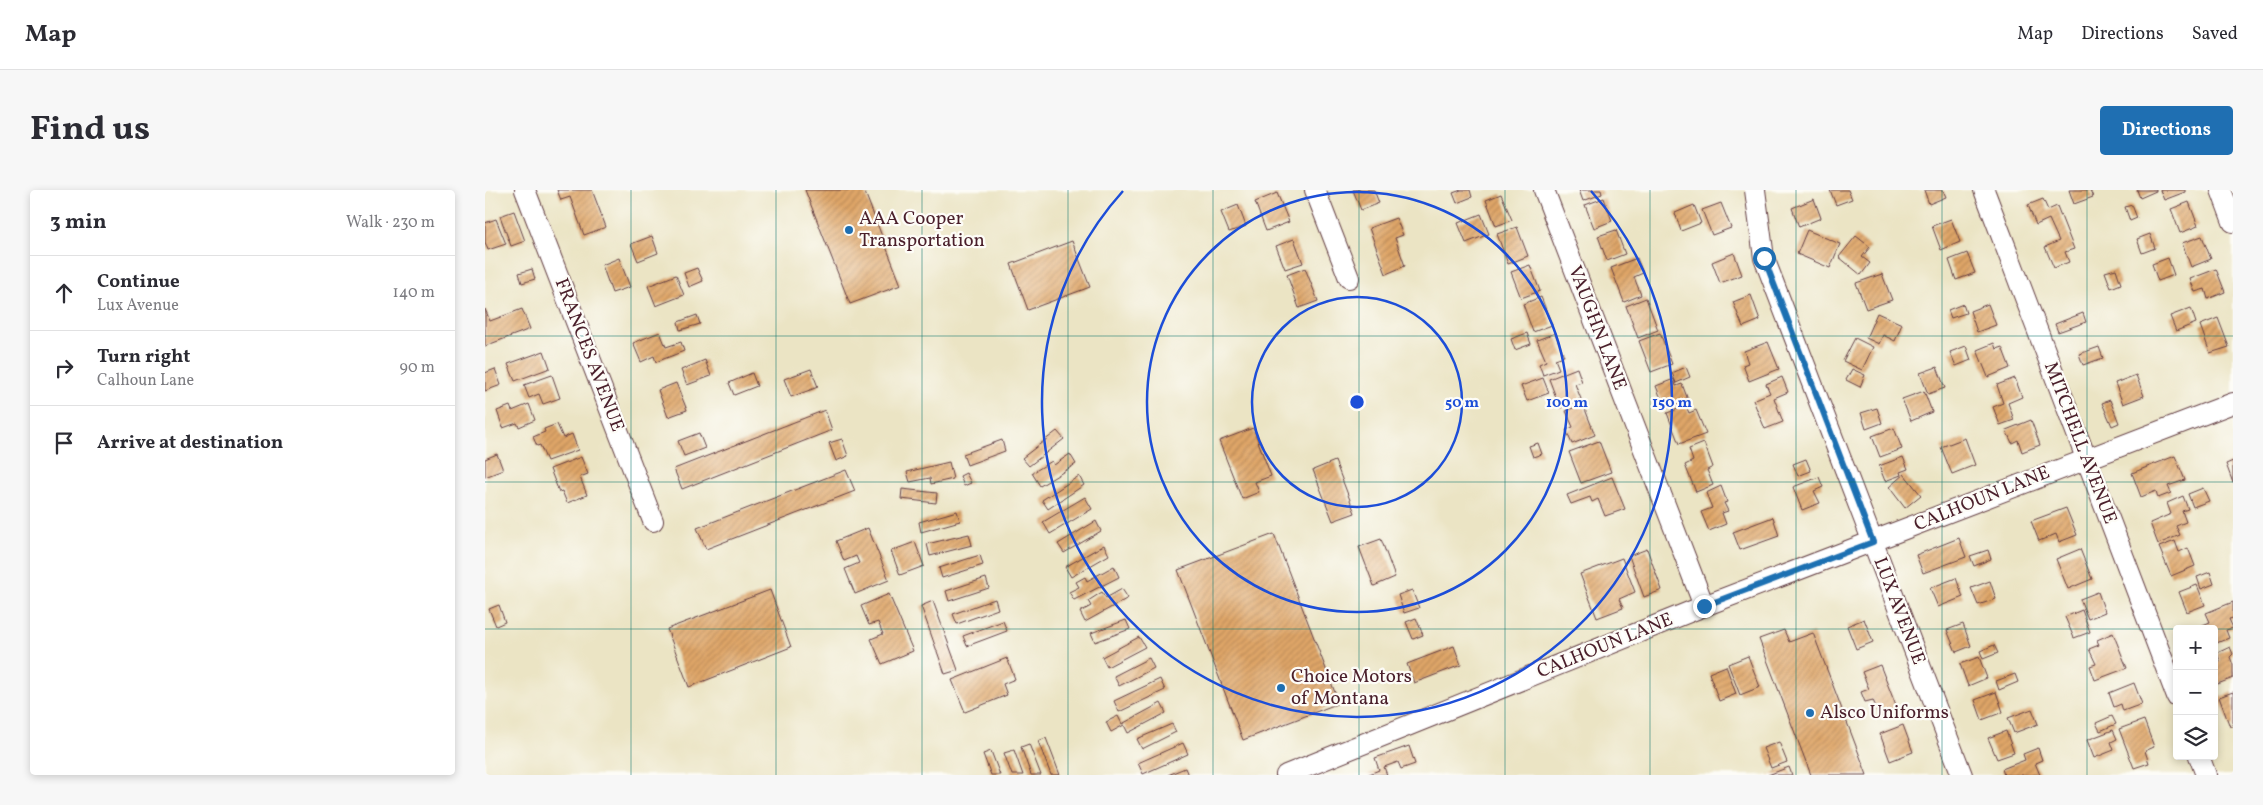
<!DOCTYPE html>
<meta charset="utf-8">
<style>
:root{--surface:#fff;--page:#f7f7f7;--text:#2b2b33;--muted:#7c7c81;--line:#e1e1e2;--accent:#1f6fb2}
body{margin:0;font-family:Vollkorn,serif;background:var(--page);color:var(--text)}
.controls{position:absolute;right:15px;bottom:15px;display:grid;overflow:hidden;border-radius:5px;box-shadow:0 2px 8px #0003}
.controls button{width:45px;height:45px;display:grid;place-items:center;padding:0;border:0;border-bottom:1px solid var(--line);background:var(--surface);color:var(--text);font:25px sans-serif}
.stop{position:absolute;width:15px;height:15px;margin:-11px;border:4px solid #1f6fb2;border-radius:50%;background:#fff}
.stop.end{background:#1f6fb2;border-color:#fff;box-shadow:0 1px 5px #0008}
.list{margin:0;padding:0;list-style:none}
h2{display:flex;justify-content:space-between;align-items:center;height:65px;margin:0;padding:0 20px;font-size:21px}
h2 small{font-size:16px;font-weight:400;color:var(--muted)}
.list li{display:grid;grid-template-columns:32px 1fr auto;gap:15px;align-items:center;box-sizing:border-box;height:75px;padding:0 20px;border-top:1px solid var(--line)}
.list b{display:block;font-size:19px;white-space:nowrap}
.list p{margin:0;font-size:16px;white-space:nowrap;color:var(--muted)}
.list em{font-size:16px;font-style:normal;color:var(--muted)}
.icon{flex:none;width:28px;height:28px;fill:none;stroke:currentColor;stroke-width:2;stroke-linecap:round;stroke-linejoin:round}
.map{position:relative;flex:none;width:1748px;height:585px;overflow:hidden;border-radius:5px}
header{display:flex;align-items:center;gap:30px;box-sizing:border-box;height:70px;padding:0 25px;background:var(--surface);border-bottom:1px solid var(--line)}
header strong{font-size:24px}
nav{display:flex;gap:28px;margin-inline-start:auto;font-size:18px}
.intro{display:flex;align-items:center;justify-content:space-between;box-sizing:border-box;height:120px;padding:0 30px}
h1{margin:0;font-size:35px}
.button{padding:12px 22px;border-radius:5px;background:var(--accent);color:#fff;font-size:18px;font-weight:700}
main{display:flex;gap:30px;padding:0 30px}
aside{flex:1;background:var(--surface);border-radius:5px;box-shadow:0 2px 8px #0003}
.map>svg:first-child{display:block}
</style>
<header>
<strong>Map</strong>
<nav><a>Map</a><a>Directions</a><a>Saved</a></nav>
</header>
<div class="intro"><h1>Find us</h1><a class="button">Directions</a></div>
<main>
<aside>
<h2>3 min<small>Walk · 230 m</small></h2>
<ul class="list">
<li><svg class="icon" aria-label="ahead" viewBox="0 0 24 24"><path d="M12 20V5M6 11l6-6 6 6"/></svg><div><b>Continue</b><p>Lux Avenue</p></div><em>140 m</em></li>
<li><svg class="icon" aria-label="right" viewBox="0 0 24 24"><path d="M7 20v-9h11M14 6l5 5-5 5"/></svg><div><b>Turn right</b><p>Calhoun Lane</p></div><em>90 m</em></li>
<li><svg class="icon" aria-label="arrive" viewBox="0 0 24 24"><path d="M6 21V4h12l-3 4 3 4H6"/></svg><div><b>Arrive at destination</b></div></li>
</ul>
</aside>
<div class="map">
<svg width="1748" height="585" viewBox="0 0 1748 585">
<defs>
<pattern id="building-hatch" width="6" height="6" patternUnits="userSpaceOnUse" patternTransform="scale(1.25)"><rect width="6" height="6" fill="#dfa668"/><path d="M-1 1l2-2M0 6l6-6M5 7l2-2" fill="none" stroke="#b78756"/></pattern>
</defs>
<rect width="100%" height="100%" fill="#fdfcf7"/>
<filter id="ink" filterUnits="userSpaceOnUse"><feTurbulence type="fractalNoise" baseFrequency=".02" numOctaves="2"/><feDisplacementMap in="SourceGraphic" scale="10" xChannelSelector="R" yChannelSelector="G"/><feConvolveMatrix kernelMatrix="1 2 1 2 8 2 1 2 1" color-interpolation-filters="sRGB"/></filter>
<filter id="wash" filterUnits="userSpaceOnUse"><feTurbulence type="fractalNoise" baseFrequency=".0096" numOctaves="4" result="noise"/><feDisplacementMap in="SourceGraphic" scale="20" xChannelSelector="R" yChannelSelector="G"/><feGaussianBlur stdDeviation="1.12" result="paint"/><feColorMatrix in="noise" values="0 0 0 0 0 0 0 0 0 0 0 0 0 0 0 0 0 1.4 0 .05"/><feComposite in="paint" operator="in"/></filter>
<g filter="url(#wash)">
<rect width="100%" height="100%" fill="#ebe4c4"/>
<g id="blocks">
<g fill="url(#building-hatch)">
<polygon points="72,0 107,0 121,37 99,45 85,7 76,10"/>
<polygon points="320,0 379,0 416,95 365,114"/>
<polygon points="868,0 889,0 894,13 876,20"/>
<polygon points="976,0 985,0 987,7 972,13 968,3"/>
<polygon points="1094,0 1116,0 1117,4 1098,11"/>
<polygon points="1345,0 1363,0 1367,9 1351,15"/>
<polygon points="1439,0 1458,0 1461,7 1444,14"/>
<polygon points="1584,0 1605,0 1608,7 1589,14"/>
<polygon points="1652,0 1671,0 1671,1 1655,8"/>
<polygon points="1675,0 1700,0 1700,2 1679,10"/>
<polygon points="792,3 804,32 781,41 770,12"/>
<polygon points="1016,4 1027,30 1011,36 1001,10"/>
<polygon points="1119,8 1127,31 1109,38 1100,15"/>
<polygon points="1329,9 1336,28 1314,37 1307,18"/>
<polygon points="1558,9 1563,20 1572,16 1589,59 1580,62 1584,72 1569,78 1560,57 1574,51 1564,29 1551,35 1543,15"/>
<polygon points="1704,12 1713,36 1695,43 1686,19"/>
<polygon points="1236,13 1246,38 1227,45 1217,20"/>
<polygon points="753,15 761,36 744,42 736,22"/>
<polygon points="1209,15 1216,33 1196,41 1190,23"/>
<polygon points="1647,15 1652,28 1645,31 1640,17"/>
<polygon points="29,21 40,51 26,56 15,26"/>
<polygon points="996,24 1004,44 981,53 973,33"/>
<polygon points="911,28 918,45 910,48 920,76 901,84 884,38"/>
<polygon points="11,29 21,54 3,60 0,52 0,33"/>
<polygon points="1466,29 1475,52 1456,60 1447,36"/>
<polygon points="1032,37 1043,66 1023,74 1012,44"/>
<polygon points="1131,40 1140,64 1122,71 1113,46"/>
<polygon points="1322,40 1355,54 1345,78 1312,64"/>
<polygon points="1665,44 1670,58 1657,63 1652,49"/>
<polygon points="167,46 173,63 153,71 146,54"/>
<polygon points="1371,46 1385,57 1377,67 1385,73 1376,85 1354,67"/>
<polygon points="1717,46 1726,69 1706,77 1697,53"/>
<polygon points="809,49 818,73 800,79 791,56"/>
<polygon points="587,51 605,97 543,120 526,74"/>
<polygon points="1249,63 1257,85 1235,93 1227,72"/>
<polygon points="1482,63 1490,83 1471,90 1464,70"/>
<polygon points="134,68 145,97 127,103 117,75"/>
<polygon points="1152,68 1158,83 1149,87 1156,105 1139,112 1126,78"/>
<polygon points="1683,68 1689,85 1673,91 1667,74"/>
<polygon points="1045,75 1055,101 1036,108 1026,82"/>
<polygon points="212,78 218,91 204,97 199,83"/>
<polygon points="820,78 833,111 814,118 802,85"/>
<polygon points="47,79 50,89 37,93 34,83"/>
<polygon points="1631,79 1636,94 1626,98 1620,82"/>
<polygon points="1731,79 1740,102 1723,109 1720,99 1710,102 1705,89"/>
<polygon points="1397,84 1407,110 1381,119 1371,93"/>
<polygon points="191,85 199,105 171,116 163,96"/>
<polygon points="1266,105 1275,130 1258,137 1248,112"/>
<polygon points="1056,107 1067,135 1048,142 1038,114"/>
<polygon points="1161,108 1173,140 1153,148 1141,116"/>
<polygon points="1478,114 1481,123 1466,128 1463,120"/>
<polygon points="1503,114 1511,135 1492,142 1485,121"/>
<polygon points="1706,118 1711,133 1691,141 1685,126"/>
<polygon points="0,119 5,131 37,119 45,139 0,156"/>
<polygon points="1392,123 1417,134 1410,151 1398,145 1394,154 1381,148"/>
<polygon points="1598,123 1601,132 1573,142 1570,134"/>
<polygon points="212,125 215,134 195,140 193,132"/>
<polygon points="1733,128 1744,157 1725,163 1715,135"/>
<polygon points="175,142 181,157 196,152 199,161 171,172 169,166 156,172 148,153"/>
<polygon points="1042,143 1046,154 1030,160 1026,149"/>
<polygon points="1070,143 1079,166 1070,169 1074,179 1058,185 1054,174 1061,171 1052,150"/>
<polygon points="1175,143 1187,174 1166,182 1154,151"/>
<polygon points="1370,148 1388,157 1377,180 1358,171"/>
<polygon points="1283,152 1294,179 1264,191 1258,175 1263,173 1259,161"/>
<polygon points="1509,153 1511,159 1517,157 1525,178 1503,187 1492,160"/>
<polygon points="1481,156 1486,170 1471,176 1465,162"/>
<polygon points="1614,157 1618,168 1598,175 1594,164"/>
<polygon points="59,161 65,178 30,191 23,174"/>
<polygon points="220,170 226,186 202,195 196,180"/>
<polygon points="1201,177 1205,187 1191,193 1187,183"/>
<polygon points="1452,177 1460,198 1443,204 1435,183"/>
<polygon points="1092,178 1097,192 1090,194 1096,209 1075,218 1064,189"/>
<polygon points="10,179 16,195 0,201 0,183"/>
<polygon points="326,179 333,197 306,207 299,189"/>
<polygon points="1367,179 1380,185 1375,197 1361,190"/>
<polygon points="267,183 272,196 249,205 244,193"/>
<polygon points="67,185 75,208 58,214 54,204 44,208 39,195"/>
<polygon points="1651,185 1659,206 1638,214 1630,193"/>
<polygon points="1297,187 1303,202 1289,208 1298,232 1280,239 1268,210 1285,203 1281,194"/>
<polygon points="1058,188 1064,203 1042,211 1036,196"/>
<polygon points="1530,188 1537,207 1523,213 1529,230 1515,235 1508,217 1518,213 1512,195"/>
<polygon points="1189,189 1191,196 1197,194 1203,210 1180,219 1171,196"/>
<polygon points="191,193 202,220 183,227 173,200"/>
<polygon points="1439,201 1447,222 1426,231 1417,209"/>
<polygon points="1625,210 1634,233 1627,236 1617,213"/>
<polygon points="44,214 50,230 34,237 32,233 18,238 12,221 25,216 27,221"/>
<polygon points="1098,214 1110,245 1087,254 1081,240 1088,237 1081,221"/>
<polygon points="1201,216 1204,223 1211,220 1221,244 1194,254 1182,223"/>
<polygon points="1392,218 1397,233 1381,239 1376,223"/>
<polygon points="340,220 347,240 197,299 189,279"/>
<polygon points="1546,230 1555,255 1537,262 1533,250 1527,253 1521,240"/>
<polygon points="72,234 78,248 87,244 93,260 62,271 55,255 52,256 48,247 60,242 59,239"/>
<polygon points="768,238 786,286 770,292 774,302 757,309 734,251"/>
<polygon points="1409,238 1417,259 1395,267 1387,246"/>
<polygon points="572,241 579,249 544,276 537,268"/>
<polygon points="214,243 220,258 199,266 193,251"/>
<polygon points="1480,248 1490,275 1467,284 1456,257"/>
<polygon points="357,249 363,266 351,271 344,253"/>
<polygon points="517,250 520,261 482,275 478,264"/>
<polygon points="1114,251 1126,282 1096,293 1084,262"/>
<polygon points="1053,253 1057,264 1048,267 1044,256"/>
<polygon points="1219,253 1228,277 1222,280 1228,295 1211,302 1200,275 1208,271 1204,259"/>
<polygon points="12,264 18,280 0,287 0,269"/>
<polygon points="585,264 591,274 555,296 547,283 567,271 569,275"/>
<polygon points="1690,266 1700,290 1683,296 1686,303 1673,308 1671,301 1656,307 1647,283"/>
<polygon points="96,267 103,284 95,287 102,305 82,313 77,301 74,302 65,279"/>
<polygon points="1418,267 1423,279 1415,282 1416,285 1400,291 1394,276"/>
<polygon points="1321,269 1326,281 1313,286 1308,274"/>
<polygon points="850,271 870,323 848,331 828,280"/>
<polygon points="1748,271 1748,293 1741,274"/>
<polygon points="464,272 468,289 446,294 445,288 425,292 422,282"/>
<polygon points="361,280 370,301 221,359 212,338"/>
<polygon points="481,283 486,293 479,296 475,286"/>
<polygon points="1419,284 1436,305 1420,318 1404,297"/>
<polygon points="594,286 599,295 563,319 557,310"/>
<polygon points="1127,287 1140,319 1120,326 1113,309 1107,312 1105,307 1086,314 1082,305"/>
<polygon points="1334,287 1338,297 1329,301 1335,313 1317,320 1308,297"/>
<polygon points="1236,296 1242,312 1239,313 1243,321 1237,323 1241,334 1224,341 1216,322 1227,318 1221,303"/>
<polygon points="1718,298 1724,311 1708,317 1703,304"/>
<polygon points="417,299 452,303 451,313 416,309"/>
<polygon points="1698,306 1703,319 1697,321 1701,332 1691,336 1695,345 1673,354 1665,333 1686,324 1682,313"/>
<polygon points="600,307 607,319 565,344 558,332"/>
<polygon points="1581,318 1592,345 1574,352 1571,344 1554,351 1546,331"/>
<polygon points="472,321 475,331 436,342 434,332"/>
<polygon points="1288,327 1294,346 1255,360 1248,342"/>
<polygon points="611,331 616,341 579,363 573,354"/>
<polygon points="383,338 404,390 370,404 360,379 374,373 371,366 359,371 351,351"/>
<polygon points="484,344 487,355 445,366 442,354"/>
<polygon points="789,344 854,513 758,550 693,380"/>
<polygon points="1474,348 1481,367 1438,383 1431,365"/>
<polygon points="896,349 910,387 889,396 874,357"/>
<polygon points="1690,351 1694,362 1703,358 1710,376 1686,386 1674,357"/>
<polygon points="430,352 439,376 415,385 406,361"/>
<polygon points="619,355 624,365 586,387 580,377"/>
<polygon points="1162,359 1177,400 1159,407 1144,366"/>
<polygon points="1595,359 1607,389 1583,399 1571,369"/>
<polygon points="1503,360 1506,369 1489,376 1485,366"/>
<polygon points="495,365 498,375 457,388 454,378"/>
<polygon points="1137,368 1150,402 1134,409 1138,418 1112,428 1095,384"/>
<polygon points="629,376 634,387 589,410 584,402 594,397 591,392 600,387 602,391"/>
<polygon points="1725,382 1729,394 1716,399 1712,387"/>
<polygon points="501,388 504,398 464,411 461,401"/>
<polygon points="1471,388 1478,407 1453,417 1445,398"/>
<polygon points="1505,391 1511,409 1493,415 1486,398"/>
<polygon points="1712,395 1720,415 1702,422 1694,402"/>
<polygon points="637,399 643,408 600,432 595,422 606,416 603,411 617,402 621,408"/>
<polygon points="285,400 306,457 204,497 182,439"/>
<polygon points="927,400 934,418 919,423 913,405"/>
<polygon points="1613,402 1620,422 1603,429 1595,409"/>
<polygon points="404,404 428,461 397,474 386,449 398,444 393,432 384,435 376,416"/>
<polygon points="510,409 513,419 472,434 468,424"/>
<polygon points="448,411 473,480 460,484 436,416"/>
<polygon points="1748,412 1748,428 1744,429 1748,438 1741,440 1744,448 1729,454 1729,439 1708,439 1725,432 1721,423"/>
<polygon points="14,415 20,432 11,436 4,419"/>
<polygon points="1597,420 1605,442 1589,448 1580,427"/>
<polygon points="931,428 938,445 928,449 921,432"/>
<polygon points="1379,429 1388,452 1371,459 1362,436"/>
<polygon points="641,430 645,439 610,452 606,443"/>
<polygon points="518,431 522,441 482,456 478,446"/>
<polygon points="1478,434 1486,456 1471,462 1462,440"/>
<polygon points="1299,440 1304,452 1328,443 1382,585 1326,585 1274,449"/>
<polygon points="1628,443 1642,478 1610,490 1605,476 1611,474 1604,459 1614,455 1612,450"/>
<polygon points="654,447 660,457 622,477 617,467"/>
<polygon points="1509,455 1513,463 1498,469 1495,461"/>
<polygon points="969,456 976,475 929,493 922,474"/>
<polygon points="1745,457 1748,464 1745,467 1748,475 1748,488 1730,495 1729,474 1735,471 1732,463"/>
<polygon points="1263,466 1275,497 1255,505 1243,474"/>
<polygon points="1494,467 1502,488 1483,496 1475,474"/>
<polygon points="522,468 530,489 518,494 522,505 480,522 467,490"/>
<polygon points="664,468 669,478 634,496 629,486"/>
<polygon points="1395,475 1413,521 1395,528 1388,510 1380,512 1376,502 1384,499 1377,482"/>
<polygon points="1241,476 1251,504 1234,511 1224,483"/>
<polygon points="1530,484 1533,492 1514,500 1511,491"/>
<polygon points="675,489 680,500 634,522 629,511"/>
<polygon points="1649,493 1657,514 1638,521 1636,514 1629,517 1624,503"/>
<polygon points="1511,502 1518,522 1497,530 1490,510"/>
<polygon points="1748,502 1748,536 1745,537 1734,507"/>
<polygon points="676,513 681,523 643,543 639,535 626,542 621,532 633,526 637,534"/>
<polygon points="1547,519 1553,534 1529,543 1523,528"/>
<polygon points="1627,526 1631,534 1615,541 1611,533"/>
<polygon points="1659,530 1669,557 1660,561 1664,573 1649,578 1634,539"/>
<polygon points="687,534 691,542 657,559 652,549"/>
<polygon points="1418,535 1428,562 1405,571 1395,544"/>
<polygon points="1628,540 1632,549 1626,552 1629,560 1609,568 1602,550"/>
<polygon points="1521,541 1529,563 1512,569 1503,548"/>
<polygon points="561,548 575,585 566,585 553,551"/>
<polygon points="1294,552 1302,572 1286,578 1278,558"/>
<polygon points="698,553 703,564 658,584 653,573"/>
<polygon points="544,554 556,585 546,585 536,557"/>
<polygon points="924,556 930,574 916,579 913,572 899,577 902,585 882,585 894,580 890,568"/>
<polygon points="1553,558 1557,570 1550,573 1555,585 1519,585 1517,579 1540,570 1538,564"/>
<polygon points="529,560 538,585 527,585 519,563"/>
<polygon points="506,561 515,585 506,585 498,564"/>
<polygon points="1304,577 1307,585 1283,585"/>
<polygon points="700,578 703,585 683,585"/>
</g>
</g>
</g>
<g filter="url(#ink)">
<use href="#blocks" fill-opacity="0" stroke="#623d42" stroke-width="1"/>
<g fill="none" stroke-linecap="round" stroke-linejoin="round">
<g stroke="#623d42" stroke-width="22">
<g id="minor">
<polyline points="40,0 168,331"/>
<polyline points="830,0 864,88"/>
<polyline points="1059,0 1219,416"/>
<polyline points="1270,0 1279,68 1477,585"/>
<polyline points="1499,0 1692,507"/>
<polyline points="1736,0 1748,32"/>
<polyline points="1714,566 1721,585"/>
<polyline points="801,585 1219,416 1748,213"/>
</g>
</g>
<use href="#minor" stroke="#fff" stroke-width="20"/>
</g>
</g>
<g fill="none" stroke-linecap="round" stroke-linejoin="round" filter="url(#ink)">
<polyline stroke="#1f6fb2" stroke-width="6" points="1219,416 1388,352 1279,68"/>
</g>
<path fill="none" stroke="#0f766e" stroke-width="1" stroke-opacity="0.55" d="M146,0V585M291,0V585M437,0V585M583,0V585M728,0V585M874,0V585M1020,0V585M1165,0V585M1311,0V585M1457,0V585M1602,0V585M0,146H1748M0,292H1748M0,439H1692M1692,439H1729M1729,439H1748"/>
<g fill="none" stroke="#1d4ed8" stroke-width="2.5">
<circle cx="872" cy="212" r="105"/>
<circle cx="872" cy="212" r="210"/>
<path d="M1106 1A315 315 0 1 1 638 1"/>
</g>
<g fill="#1f6fb2" stroke="#fdfcf7" stroke-width="2">
<circle cx="364" cy="40" r="5"/>
<circle cx="796" cy="498" r="5"/>
<circle cx="1325" cy="523" r="5"/>
</g>
<g text-anchor="middle" dominant-baseline="central" stroke-width="4.5" stroke-linejoin="round" paint-order="stroke">
<g font-size="19" fill="#4a1f2b" stroke="#fdfcf7" text-anchor="start">
<text x="374" y="29">AAA Cooper<tspan x="374" dy="22">Transportation</tspan></text>
<text x="806" y="487">Choice Motors<tspan x="806" dy="22">of Montana</tspan></text>
<text x="1335" y="523">Alsco Uniforms</text>
</g>
<g font-size="19" fill="#4a1f2b" stroke="#fdfcf7">
<text transform="translate(1112 138) rotate(69)">VAUGHN LANE</text>
<text transform="translate(104 165) rotate(69)">FRANCES AVENUE</text>
<text transform="translate(1595 253) rotate(69)">MITCHELL AVENUE</text>
<text transform="translate(1497 309) rotate(-22)">CALHOUN LANE</text>
<text transform="translate(1414 421) rotate(69)">LUX AVENUE</text>
<text transform="translate(1120 456) rotate(-22)">CALHOUN LANE</text>
</g>
</g>
<circle cx="872" cy="212" r="8" fill="#1d4ed8" stroke="#fdfcf7" stroke-width="2.5"/>
<g font-size="15" text-anchor="middle" font-weight="bold" fill="#1d4ed8" stroke="#fdfcf7" stroke-width="4.5" stroke-linejoin="round" paint-order="stroke">
<text x="977" y="217">50 m</text>
<text x="1082" y="217">100 m</text>
<text x="1187" y="217">150 m</text>
</g>
</svg>
<div class="controls">
<button>+</button>
<button>−</button>
<button><svg class="icon" aria-label="layers" viewBox="0 0 24 24"><path d="M12 4l9 5-9 5-9-5zM3 14l9 5 9-5"/></svg></button>
</div>
<div class="stop" style="left:1279px;top:68px"></div>
<div class="stop end" style="left:1219px;top:416px"></div>
</div>
</main>
